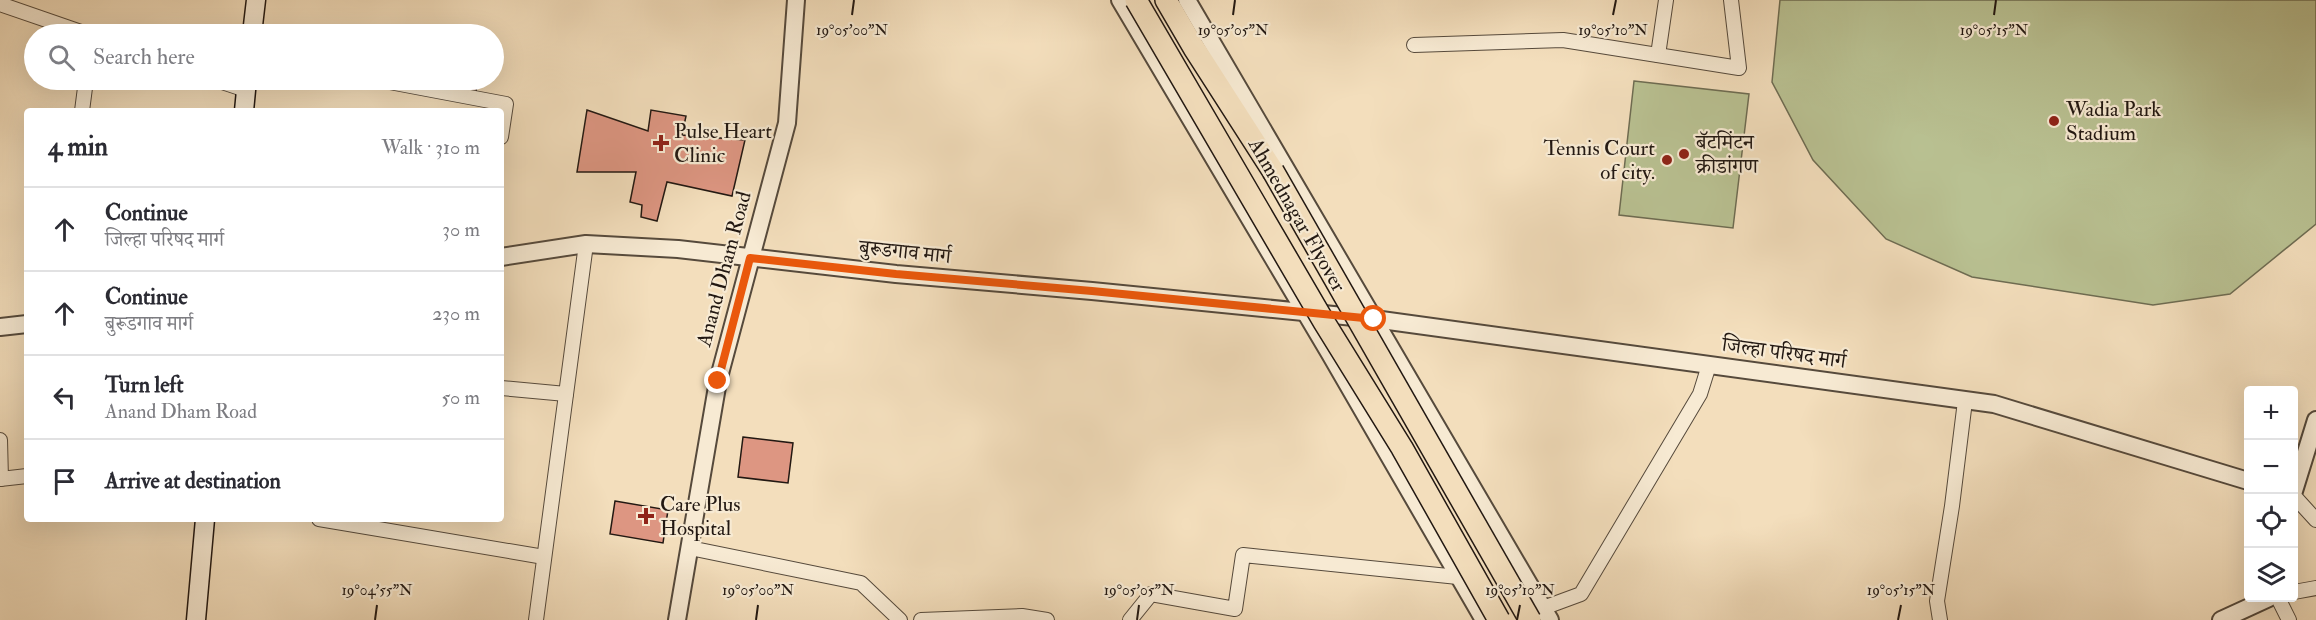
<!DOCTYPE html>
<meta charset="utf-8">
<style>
:root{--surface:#fff;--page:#f7f7f7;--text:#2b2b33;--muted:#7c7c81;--line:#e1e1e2}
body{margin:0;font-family:"IM FELL Double Pica","Noto Serif Devanagari",serif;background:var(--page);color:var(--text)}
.controls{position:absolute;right:18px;bottom:18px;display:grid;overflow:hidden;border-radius:6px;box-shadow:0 6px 24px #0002}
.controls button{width:54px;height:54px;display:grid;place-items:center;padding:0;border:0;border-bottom:2px solid var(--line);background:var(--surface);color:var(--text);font:30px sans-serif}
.stop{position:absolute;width:18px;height:18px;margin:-14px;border:4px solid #ea580c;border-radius:50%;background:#fff}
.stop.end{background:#ea580c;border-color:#fff;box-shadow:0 2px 6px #0008}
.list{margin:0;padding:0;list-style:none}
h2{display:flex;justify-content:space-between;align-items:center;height:78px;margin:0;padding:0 24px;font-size:26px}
h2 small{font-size:20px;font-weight:400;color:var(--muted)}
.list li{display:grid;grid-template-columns:39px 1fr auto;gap:18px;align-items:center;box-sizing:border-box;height:84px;padding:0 24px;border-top:2px solid var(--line)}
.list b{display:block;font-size:22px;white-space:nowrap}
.list p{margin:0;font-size:20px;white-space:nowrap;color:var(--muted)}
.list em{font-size:20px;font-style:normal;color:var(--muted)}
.icon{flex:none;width:33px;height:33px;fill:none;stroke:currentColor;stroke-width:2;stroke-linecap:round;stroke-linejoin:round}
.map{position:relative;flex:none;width:2316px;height:620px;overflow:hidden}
.search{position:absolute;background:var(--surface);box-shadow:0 6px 24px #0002;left:24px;top:24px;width:480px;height:66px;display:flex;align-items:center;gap:15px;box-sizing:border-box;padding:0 21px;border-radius:33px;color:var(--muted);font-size:22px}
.panel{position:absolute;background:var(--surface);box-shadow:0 6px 24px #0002;left:24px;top:108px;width:480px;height:414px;border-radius:6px}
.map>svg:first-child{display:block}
</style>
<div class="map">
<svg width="2316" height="620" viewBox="0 0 2316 620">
<rect width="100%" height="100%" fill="#f3debc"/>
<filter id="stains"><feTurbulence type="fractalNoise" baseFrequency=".00333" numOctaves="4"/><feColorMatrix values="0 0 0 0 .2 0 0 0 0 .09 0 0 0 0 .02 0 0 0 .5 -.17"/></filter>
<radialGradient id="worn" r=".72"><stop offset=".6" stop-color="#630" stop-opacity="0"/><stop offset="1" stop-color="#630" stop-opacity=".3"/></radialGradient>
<g fill="#b9c192" stroke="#6e6c52" stroke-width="1.5">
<polygon points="1780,0 2316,0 2316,224 2230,294 2153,305 1972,277 1886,239 1813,160 1772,82"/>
<polygon points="1634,81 1749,94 1733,228 1619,215"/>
</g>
<g fill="#dd9682" stroke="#221812" stroke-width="1.5">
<polygon points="429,80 473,80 473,82 477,83 476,93 428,84"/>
<polygon points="587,110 648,131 651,110 686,116 682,135 745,140 732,196 667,182 657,221 641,217 642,205 630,202 636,172 577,172"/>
<polygon points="743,437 793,443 788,483 738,477"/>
<polygon points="615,501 668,510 663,543 610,534"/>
</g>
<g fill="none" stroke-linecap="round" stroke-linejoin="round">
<g stroke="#564a3c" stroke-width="16">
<g id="minor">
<polyline points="0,4 87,34"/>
<polyline points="1414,45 1563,40 1739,68 1731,0"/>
<polyline points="1658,55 1666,0"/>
<polyline points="216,80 246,90"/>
<polyline points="379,80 506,104 501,137"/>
<polyline points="82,111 86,80"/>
<polyline points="501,388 566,394"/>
<polyline points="0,440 1,479"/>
<polyline points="0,479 27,476"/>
<polyline points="2294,496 2316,520"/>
<polyline points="319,519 544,557"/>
<polyline points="690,548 861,583 900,620"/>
<polyline points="2294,592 2316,588"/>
<polyline points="2278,598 2289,620"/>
<polyline points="1543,608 1581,594 1700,394 1709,365"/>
<polyline points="536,620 586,244"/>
<polyline points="921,620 1022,616 1047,620"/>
<polyline points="1130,620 1151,594 1235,609 1243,555 1458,577"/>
<polyline points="1940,620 1937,601 1952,506 1965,401"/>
</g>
</g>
<g stroke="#564a3c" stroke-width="20">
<g id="tertiary">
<polyline points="1120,0 1330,354 1484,620"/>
<polyline points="1187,0 1550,620"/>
<polyline points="501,257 586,244 678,249 896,274 1092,291 1374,319 1994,404 2248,481"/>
<polyline points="0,327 27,324"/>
<polyline points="2294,491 2316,420"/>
<polyline points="677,620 718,381 787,123 796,0"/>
<polyline points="2221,620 2269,598"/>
</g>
</g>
<g stroke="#221812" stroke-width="21">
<g id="secondary">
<polyline points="252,34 256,0"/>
<polyline points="244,111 247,80"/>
<polyline points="196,620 205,519"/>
</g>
</g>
<g stroke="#221812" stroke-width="24">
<polyline id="trunk" points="1166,0 1194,48 1273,171"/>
</g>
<use href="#minor" stroke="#f7ead3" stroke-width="14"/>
<use href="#tertiary" stroke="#f7ead3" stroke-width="16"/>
<use href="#secondary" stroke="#f7ead3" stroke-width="18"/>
<use href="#trunk" stroke="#f3debc" stroke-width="21"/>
<g stroke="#221812" stroke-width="24" stroke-linecap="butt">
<g id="trunk-bridge">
<polyline points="1136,0 1324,322 1402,448 1499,620"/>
<polyline points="1273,171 1530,620"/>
</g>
</g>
<use href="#trunk-bridge" stroke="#f3debc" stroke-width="21"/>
</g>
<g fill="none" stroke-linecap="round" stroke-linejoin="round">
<polyline stroke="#ea580c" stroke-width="8" points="718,381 750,258 896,274 1092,291 1374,319"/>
</g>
<path fill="none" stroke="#221812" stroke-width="2" d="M852,15L854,0M1233,15L1235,0M1613,15L1616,0M1994,15L1996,0M375,620L377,605M756,620L758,605M1137,620L1139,605M1517,620L1520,605M1898,620L1901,605"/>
<g fill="#8f2418" stroke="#f7ead3" stroke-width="2">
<circle cx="2054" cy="121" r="6"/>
<path d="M658 134h6v6h6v6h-6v6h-6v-6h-6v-6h6z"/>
<circle cx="1684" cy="154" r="6"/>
<circle cx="1667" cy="160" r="6"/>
<path d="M643 507h6v6h6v6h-6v6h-6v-6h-6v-6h6z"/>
</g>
<g text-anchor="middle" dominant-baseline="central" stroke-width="4.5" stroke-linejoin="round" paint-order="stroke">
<g font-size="21" fill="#221812" stroke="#f7ead3" text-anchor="start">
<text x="2066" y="109">Wadia Park<tspan x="2066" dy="24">Stadium</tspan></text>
<text x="674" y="131">Pulse Heart<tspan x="674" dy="24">Clinic</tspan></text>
<text x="1696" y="142">बॅटमिंटन<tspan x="1696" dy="24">क्रीडांगण</tspan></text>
<text x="1655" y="148" text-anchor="end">Tennis Court<tspan x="1655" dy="24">of city.</tspan></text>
<text x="660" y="504">Care Plus<tspan x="660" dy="24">Hospital</tspan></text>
</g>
<g font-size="21" fill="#221812" stroke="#f7ead3">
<text transform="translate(1297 215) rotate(60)">Ahmednagar Flyover</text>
<text transform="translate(905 252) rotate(6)">बुरूडगाव मार्ग</text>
<text transform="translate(724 269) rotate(-75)">Anand Dham Road</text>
<text transform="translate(1784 353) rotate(8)">जिल्हा परिषद मार्ग</text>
</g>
</g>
<g font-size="15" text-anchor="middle" fill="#221812" stroke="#f7ead3" stroke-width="4.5" stroke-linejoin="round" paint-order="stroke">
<text x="1613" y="35">19°05'10"N</text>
<text x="1994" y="35">19°05'15"N</text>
<text x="852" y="35">19°05'00"N</text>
<text x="1233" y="35">19°05'05"N</text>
<text x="377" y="595">19°04'55"N</text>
<text x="758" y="595">19°05'00"N</text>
<text x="1139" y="595">19°05'05"N</text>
<text x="1520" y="595">19°05'10"N</text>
<text x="1901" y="595">19°05'15"N</text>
</g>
<rect width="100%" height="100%" filter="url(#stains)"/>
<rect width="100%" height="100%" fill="url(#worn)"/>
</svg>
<div class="controls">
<button>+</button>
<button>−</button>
<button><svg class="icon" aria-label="locate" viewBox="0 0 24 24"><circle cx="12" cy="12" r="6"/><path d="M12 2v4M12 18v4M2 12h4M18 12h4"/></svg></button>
<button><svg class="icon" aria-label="layers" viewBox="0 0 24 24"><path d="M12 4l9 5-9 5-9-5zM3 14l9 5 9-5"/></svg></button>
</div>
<div class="stop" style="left:1374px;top:319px"></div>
<div class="stop end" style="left:718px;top:381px"></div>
<div class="search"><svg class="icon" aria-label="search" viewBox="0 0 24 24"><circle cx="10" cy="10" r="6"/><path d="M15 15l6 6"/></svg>Search here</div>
<section class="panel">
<h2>4 min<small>Walk · 310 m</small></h2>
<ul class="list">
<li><svg class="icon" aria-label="ahead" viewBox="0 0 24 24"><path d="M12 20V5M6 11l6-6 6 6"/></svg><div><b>Continue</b><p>जिल्हा परिषद मार्ग</p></div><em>30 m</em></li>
<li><svg class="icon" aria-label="ahead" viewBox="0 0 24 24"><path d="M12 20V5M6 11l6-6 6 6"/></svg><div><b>Continue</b><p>बुरूडगाव मार्ग</p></div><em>230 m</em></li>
<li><svg class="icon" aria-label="left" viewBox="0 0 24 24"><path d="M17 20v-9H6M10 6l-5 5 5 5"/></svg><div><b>Turn left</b><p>Anand Dham Road</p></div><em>50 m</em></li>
<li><svg class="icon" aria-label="arrive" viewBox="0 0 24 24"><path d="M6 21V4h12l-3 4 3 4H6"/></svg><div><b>Arrive at destination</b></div></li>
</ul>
</section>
</div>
